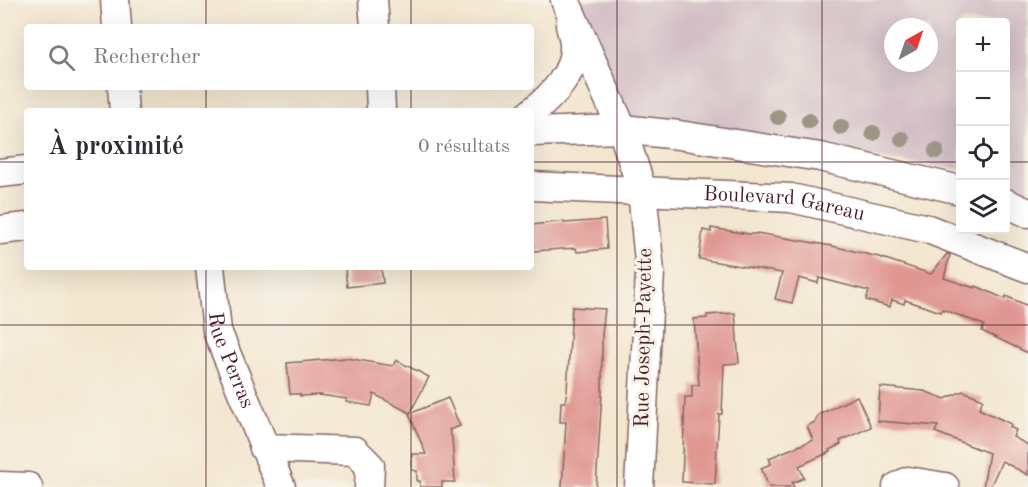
<!DOCTYPE html>
<html lang="fr">
<meta charset="utf-8">
<style>
:root{--surface:#fff;--page:#f2f2f3;--text:#2b2b33;--muted:#7c7c81;--line:#e1e1e2}
body{margin:0;font-family:"Old Standard TT",serif;background:var(--page);color:var(--text)}
.controls{position:absolute;right:18px;top:18px;display:grid;overflow:hidden;border-radius:6px;box-shadow:0 6px 24px #0002}
.controls button{width:54px;height:54px;display:grid;place-items:center;padding:0;border:0;border-bottom:2px solid var(--line);background:var(--surface);color:var(--text);font:30px sans-serif}
.compass{position:absolute;left:884px;top:18px;width:54px;height:54px;border-radius:50%;background:var(--surface);box-shadow:0 6px 24px #0002;rotate:40deg}
.list{margin:0;padding:0;list-style:none}
h2{display:flex;justify-content:space-between;align-items:center;height:78px;margin:0;padding:0 24px;font-size:26px}
h2 small{font-size:20px;font-weight:400;color:var(--muted)}
.icon{flex:none;width:33px;height:33px;fill:none;stroke:currentColor;stroke-width:2;stroke-linecap:round;stroke-linejoin:round}
.map{position:relative;flex:none;width:1028px;height:487px;overflow:hidden}
.search{position:absolute;background:var(--surface);box-shadow:0 6px 24px #0002;left:24px;top:24px;width:510px;height:66px;display:flex;align-items:center;gap:15px;box-sizing:border-box;padding:0 21px;border-radius:6px;color:var(--muted);font-size:22px}
.panel{position:absolute;background:var(--surface);box-shadow:0 6px 24px #0002;left:24px;top:108px;width:510px;height:162px;border-radius:6px}
.map>svg:first-child{display:block}
</style>
<div class="map">
<svg width="1028" height="487" viewBox="0 0 1028 487">
<rect width="100%" height="100%" fill="#f7f3e8"/>
<filter id="ink" filterUnits="userSpaceOnUse"><feTurbulence type="fractalNoise" baseFrequency=".0167" numOctaves="2"/><feDisplacementMap in="SourceGraphic" scale="12" xChannelSelector="R" yChannelSelector="G"/><feConvolveMatrix kernelMatrix="1 2 1 2 8 2 1 2 1" color-interpolation-filters="sRGB"/></filter>
<filter id="wash" filterUnits="userSpaceOnUse"><feTurbulence type="fractalNoise" baseFrequency=".008" numOctaves="4" result="noise"/><feDisplacementMap in="SourceGraphic" scale="24" xChannelSelector="R" yChannelSelector="G"/><feGaussianBlur stdDeviation="1.35" result="paint"/><feColorMatrix in="noise" values="0 0 0 0 0 0 0 0 0 0 0 0 0 0 0 0 0 1.4 0 .05"/><feComposite in="paint" operator="in"/></filter>
<g filter="url(#wash)">
<rect width="100%" height="100%" fill="#f3e6cf"/>
<path fill="#d2bdc5" fill-rule="evenodd" d="M565,0H1028V189L1006,179V22H960V169L619,125ZM893,27H929V63H893Z"/>
<g id="blocks">
<g fill="#e09792">
<polygon points="605,220 607,249 577,252 576,248 534,251 532,225 564,221 564,223"/>
<polygon points="711,228 749,234 756,234 757,233 832,246 879,257 931,274 947,254 950,255 944,278 975,288 976,286 1005,299 1006,296 1028,306 1028,353 982,331 984,325 942,309 941,312 905,300 904,304 892,300 890,307 866,300 869,291 819,278 818,283 799,278 792,303 775,299 782,273 699,259 703,230 711,232"/>
<polygon points="345,267 381,267 383,283 347,287"/>
<polygon points="572,307 605,309 602,334 602,393 596,487 562,487 566,422 560,422 561,402 565,402 567,391"/>
<polygon points="735,313 739,363 724,364 722,414 719,414 715,484 682,482 685,397 692,397 692,385 699,385 694,319 707,318 707,315"/>
<polygon points="346,358 393,366 396,360 429,377 410,413 374,394 371,406 346,402 347,399 320,395 300,396 300,394 290,394 287,363"/>
<polygon points="880,387 924,391 945,399 963,391 983,399 979,409 1011,424 1010,427 1016,430 1013,437 1028,445 1028,475 1002,461 990,487 983,487 989,453 935,432 938,426 878,421"/>
<polygon points="857,396 871,427 840,441 841,444 829,450 830,452 799,466 804,478 792,483 794,487 769,487 761,468 771,464 769,458 813,440 807,426 815,422 818,415"/>
<polygon points="448,398 460,426 449,430 452,438 455,482 442,482 442,487 420,487 420,481 417,481 417,471 412,470 412,454 426,454 409,414"/>
</g>
</g>
</g>
<g filter="url(#ink)">
<use href="#blocks" fill-opacity="0" stroke="#856564" stroke-width="1.5"/>
<g fill="none" stroke-linecap="round" stroke-linejoin="round">
<g stroke="#856564" stroke-width="31">
<g id="minor">
<polyline points="115,0 117,27"/>
<polyline points="373,0 375,27"/>
<polyline points="565,0 622,129 642,190 650,272 639,487"/>
<polyline points="122,87 124,111"/>
<polyline points="380,87 381,111"/>
<path d="M531,113C552,96 576,73 574,44C574,38 571,31 570,25"/>
<polyline points="531,132 622,129 679,135 820,157 960,190"/>
<polyline points="0,173 27,170"/>
<path id="s1" d="M531,186L791,198L928,229L1028,268"/>
<polyline points="1006,203 1028,213"/>
<polyline points="0,230 27,227"/>
<path id="s2" d="M210,267L217,331L281,487"/>
<polyline points="264,448 355,451 370,466 369,487"/>
<polyline points="0,486 28,487"/>
<polyline points="897,487 908,481 945,487"/>
</g>
</g>
<use href="#minor" stroke="#fff" stroke-width="28"/>
</g>
<g fill="#9e9585">
<circle cx="778" cy="117" r="8"/>
<circle cx="809" cy="121" r="8"/>
<circle cx="841" cy="127" r="8"/>
<circle cx="873" cy="133" r="8"/>
<circle cx="902" cy="139" r="8"/>
<circle cx="936" cy="151" r="8"/>
</g>
</g>
<path fill="none" stroke="#4a1f2b" stroke-width="1.5" stroke-opacity="0.55" d="M206,0V27M411,0V27M617,0V487M822,0V487M206,87V111M411,87V111M0,162H27M531,162H960M1006,162H1028M206,267V487M411,267V487M0,325H1028"/>
<g text-anchor="middle" dominant-baseline="central" stroke-width="6" stroke-linejoin="round" paint-order="stroke">
<g font-size="21" fill="#4a1f2b" stroke="#f7f3e8">
<text stroke="none"><textPath href="#s1" startOffset="254">Boulevard Gareau</textPath></text>
<text transform="translate(644 338) rotate(-89)">Rue Joseph-Payette</text>
<text stroke="none"><textPath href="#s2" startOffset="96">Rue Perras</textPath></text>
</g>
</g>
</svg>
<div class="controls">
<button>+</button>
<button>−</button>
<button><svg class="icon" aria-label="locate" viewBox="0 0 24 24"><circle cx="12" cy="12" r="6"/><path d="M12 2v4M12 18v4M2 12h4M18 12h4"/></svg></button>
<button><svg class="icon" aria-label="layers" viewBox="0 0 24 24"><path d="M12 4l9 5-9 5-9-5zM3 14l9 5 9-5"/></svg></button>
</div>
<svg class="compass" viewBox="-18 -18 36 36"><path d="M0-13l5 13h-10z" fill="#e53935"/><path d="M0 13l5-13h-10z" fill="#7c7c81"/></svg>
<div class="search"><svg class="icon" aria-label="search" viewBox="0 0 24 24"><circle cx="10" cy="10" r="6"/><path d="M15 15l6 6"/></svg>Rechercher</div>
<section class="panel">
<h2>À proximité<small>0 résultats</small></h2>
<ul class="list">
</ul>
</section>
</div>
